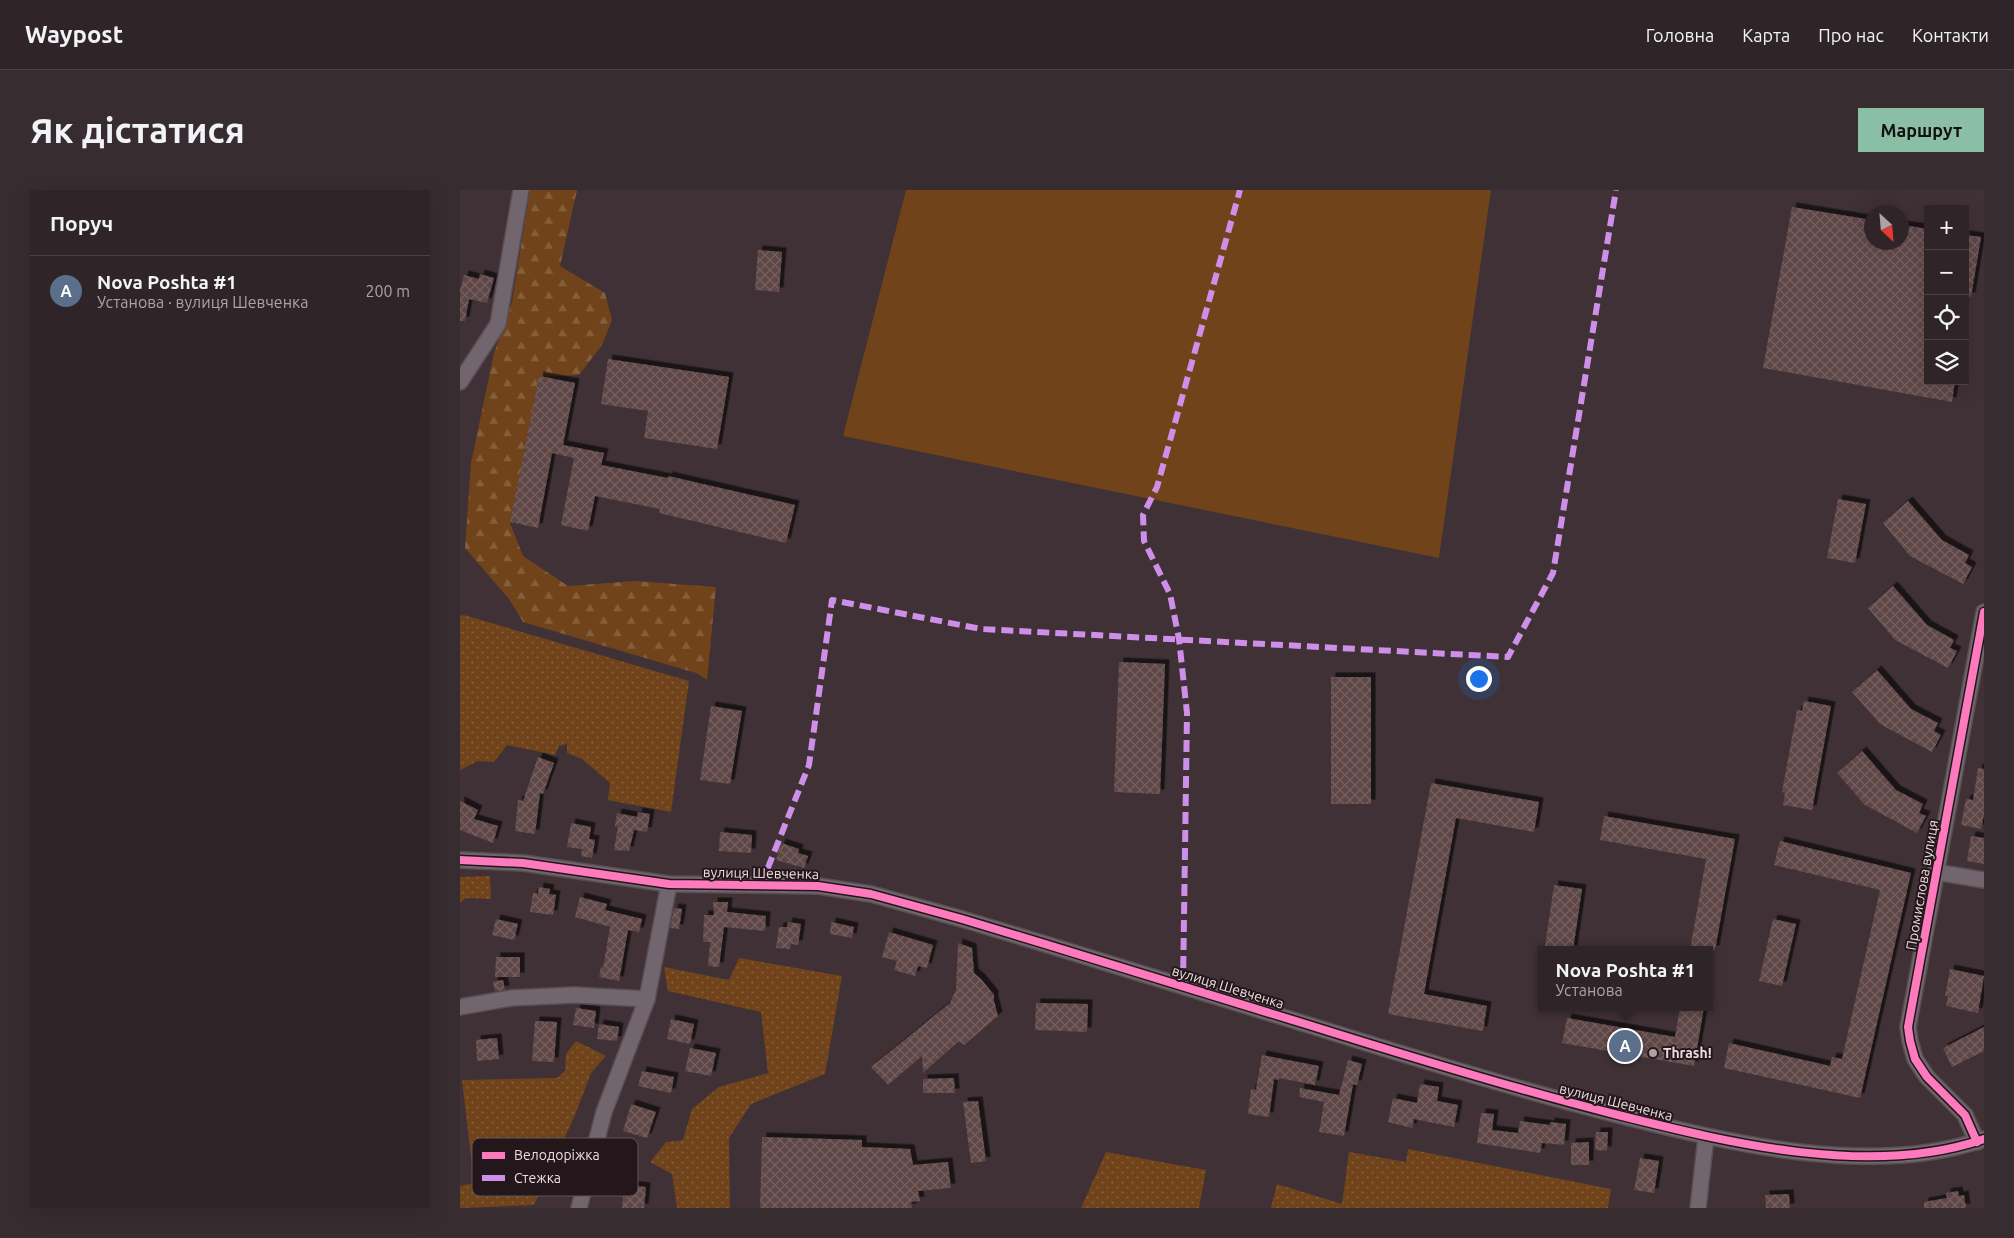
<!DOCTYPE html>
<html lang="uk">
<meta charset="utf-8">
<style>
:root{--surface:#2f2528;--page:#372d30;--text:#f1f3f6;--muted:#a7a5a8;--line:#4a4245;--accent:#8abfa5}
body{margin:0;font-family:Ubuntu,sans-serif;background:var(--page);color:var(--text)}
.controls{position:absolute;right:15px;top:15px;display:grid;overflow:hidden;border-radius:0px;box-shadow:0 5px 20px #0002}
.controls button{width:45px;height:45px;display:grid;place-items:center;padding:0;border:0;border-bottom:1px solid var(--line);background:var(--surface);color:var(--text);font:25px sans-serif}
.compass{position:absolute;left:1404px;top:15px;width:45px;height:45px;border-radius:50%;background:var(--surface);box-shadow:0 5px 20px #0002;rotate:154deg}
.you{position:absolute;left:1018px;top:488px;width:18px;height:18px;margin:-12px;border:4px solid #fff;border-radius:50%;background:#1a73e8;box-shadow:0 0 0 8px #1a73e833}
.badge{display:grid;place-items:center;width:32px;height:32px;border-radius:50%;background:var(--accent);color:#fff;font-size:16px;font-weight:700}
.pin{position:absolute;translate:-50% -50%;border:2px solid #fff;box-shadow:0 1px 5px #0006}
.popup{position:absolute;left:1078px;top:756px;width:175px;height:65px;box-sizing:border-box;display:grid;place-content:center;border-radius:0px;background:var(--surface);filter:drop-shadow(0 1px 4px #0005);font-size:16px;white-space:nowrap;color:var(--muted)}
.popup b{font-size:19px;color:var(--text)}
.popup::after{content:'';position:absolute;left:50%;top:100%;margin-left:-10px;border:10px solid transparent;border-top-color:var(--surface)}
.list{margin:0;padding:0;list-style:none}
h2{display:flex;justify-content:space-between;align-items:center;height:65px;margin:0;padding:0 20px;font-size:21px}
h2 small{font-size:16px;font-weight:400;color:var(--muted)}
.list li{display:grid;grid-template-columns:32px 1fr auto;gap:15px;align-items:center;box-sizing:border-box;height:70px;padding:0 20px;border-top:1px solid var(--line)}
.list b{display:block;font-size:19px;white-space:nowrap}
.list p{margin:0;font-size:16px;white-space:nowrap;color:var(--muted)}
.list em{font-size:16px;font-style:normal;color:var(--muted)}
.icon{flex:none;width:28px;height:28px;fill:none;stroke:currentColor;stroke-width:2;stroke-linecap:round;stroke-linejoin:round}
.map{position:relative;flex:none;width:1524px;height:1018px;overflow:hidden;border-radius:0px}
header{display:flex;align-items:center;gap:30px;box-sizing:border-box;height:70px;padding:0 25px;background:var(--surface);border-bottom:1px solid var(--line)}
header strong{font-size:24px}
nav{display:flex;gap:28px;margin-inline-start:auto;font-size:18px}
.intro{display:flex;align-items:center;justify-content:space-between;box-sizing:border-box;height:120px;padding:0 30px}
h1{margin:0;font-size:35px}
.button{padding:12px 22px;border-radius:0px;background:var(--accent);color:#111;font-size:18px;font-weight:700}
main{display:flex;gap:30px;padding:0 30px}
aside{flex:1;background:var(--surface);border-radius:0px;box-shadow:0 5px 20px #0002}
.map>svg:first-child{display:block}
</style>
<header>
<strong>Waypost</strong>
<nav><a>Головна</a><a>Карта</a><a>Про нас</a><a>Контакти</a></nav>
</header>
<div class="intro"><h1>Як дістатися</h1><a class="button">Маршрут</a></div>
<main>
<aside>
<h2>Поруч<small></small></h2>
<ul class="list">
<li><span class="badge" style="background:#5c6f8a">A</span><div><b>Nova Poshta #1</b><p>Установа · вулиця Шевченка</p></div><em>200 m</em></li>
</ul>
</aside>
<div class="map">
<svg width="1524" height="1018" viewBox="0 0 1524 1018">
<defs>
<pattern id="forest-firs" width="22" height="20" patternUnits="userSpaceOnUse" patternTransform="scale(1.25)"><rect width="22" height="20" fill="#70431b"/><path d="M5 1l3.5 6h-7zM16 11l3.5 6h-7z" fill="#855e3c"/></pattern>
<pattern id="garden-dots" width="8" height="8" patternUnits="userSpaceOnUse" patternTransform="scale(1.25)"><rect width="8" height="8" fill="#70431b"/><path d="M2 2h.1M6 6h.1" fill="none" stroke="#855e3c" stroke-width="1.8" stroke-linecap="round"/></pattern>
<pattern id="building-cross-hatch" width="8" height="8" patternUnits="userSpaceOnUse" patternTransform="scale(1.25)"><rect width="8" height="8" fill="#5e4647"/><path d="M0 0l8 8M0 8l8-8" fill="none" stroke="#756061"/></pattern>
<filter id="shadow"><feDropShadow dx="4.5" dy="-4.5" stdDeviation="0" flood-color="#0009"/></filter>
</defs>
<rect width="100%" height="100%" fill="#3f3135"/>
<polygon fill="#70431b" points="446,0 1031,0 979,368 383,246"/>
<polygon fill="url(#forest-firs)" points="70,0 117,0 100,76 145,103 152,130 142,155 119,185 79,187 50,333 63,366 108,396 175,391 256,397 247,490 236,483 63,432 49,409 5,358 11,273 34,163 52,112"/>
<g fill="url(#garden-dots)">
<polygon points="4,425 229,491 211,622 148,610 150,593 122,569 107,563 107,554 99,556 95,565 47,555 34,572 18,571 0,580 0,426"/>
<polygon points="30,686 31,709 6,708 0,713 0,687"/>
<polygon points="279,768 382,786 365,884 291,914 269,948 270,1018 217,1018 212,984 190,972 206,952 223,950 232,919 259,897 308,883 301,822 208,801 204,777 269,790"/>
<polygon points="116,851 146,866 131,883 115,925 74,1015 0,1018 0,996 14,993 2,890 97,888 105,881 106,864"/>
<polygon points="948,959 1151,999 1148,1018 811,1018 817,994 882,1014 889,962 946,972"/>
<polygon points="646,962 746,980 739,1018 621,1018"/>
</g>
<g fill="url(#building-cross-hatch)" filter="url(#shadow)">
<polygon points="1332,17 1412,30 1412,52 1442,52 1442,35 1468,39 1468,191 1495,191 1492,212 1303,178"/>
<polygon points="1505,45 1521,47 1511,107 1505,106"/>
<polygon points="298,60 322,62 319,102 295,100"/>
<polygon points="20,84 34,88 27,113 9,109 5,131 0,131 0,100 4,85 19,89"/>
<polygon points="148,169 269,187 257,259 184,248 188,221 141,214"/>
<polygon points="79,186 115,193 103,255 144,263 141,275 208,288 208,286 335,315 326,353 199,323 200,319 135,306 128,341 101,335 114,268 92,263 78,338 50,332"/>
<polygon points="1378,309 1406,314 1395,373 1367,368"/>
<polygon points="1448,311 1482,350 1509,365 1505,373 1512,377 1503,394 1450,366 1423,333"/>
<polygon points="1433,396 1467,435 1494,450 1490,458 1497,461 1488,478 1435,450 1408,418"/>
<polygon points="659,472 705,474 700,604 654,602"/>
<polygon points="1417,480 1451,519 1478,533 1474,541 1481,545 1472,562 1420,534 1392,502"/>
<rect x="871" y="487" width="40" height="127"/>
<polygon points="1344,511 1371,516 1352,620 1323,615 1325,603 1322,602 1337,520 1342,521"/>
<polygon points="251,516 282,521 270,594 240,590"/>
<polygon points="1402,561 1436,600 1463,614 1459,623 1466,626 1457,643 1405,615 1377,583"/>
<polygon points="78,567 94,573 83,604 80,603 75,644 55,641 58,610 63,611"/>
<polygon points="1518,578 1524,579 1524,625 1521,639 1501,635 1506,609 1513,610"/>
<polygon points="971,593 1079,612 1074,642 996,628 964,804 1027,816 1023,841 928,824"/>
<polygon points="0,611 18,620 14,629 38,636 33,653 0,640"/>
<polygon points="178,622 190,624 187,642 174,640 169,661 154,660 158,636 155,636 157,623 177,627"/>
<polygon points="1144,626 1275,649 1255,760 1230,760 1246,669 1140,650"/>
<polygon points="111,633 131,637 129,649 135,650 132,668 121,666 122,659 107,657"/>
<polygon points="260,642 292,645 291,663 259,661"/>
<polygon points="1511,646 1524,648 1524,674 1507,671"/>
<polygon points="1320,651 1451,683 1400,908 1264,878 1269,853 1370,876 1372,867 1382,869 1420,700 1314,675"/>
<polygon points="321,653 339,659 338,663 348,666 344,678 316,670"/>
<polygon points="1094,695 1122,699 1113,760 1085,756"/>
<polygon points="79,697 90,699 89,704 96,705 93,725 70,722 73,703 78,704"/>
<polygon points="120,707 147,714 145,720 182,729 179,742 168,740 159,791 139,787 141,777 143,778 150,737 115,727"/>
<polygon points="253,712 268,712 267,722 306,726 305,741 264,737 259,777 248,776 250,752 243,752 244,725 254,725"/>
<polygon points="214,718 222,719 219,739 210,738"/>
<polygon points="36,729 58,734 54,750 32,745"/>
<polygon points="1313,729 1336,734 1322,796 1299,791"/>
<polygon points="328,732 341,734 338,755 331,754 330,759 316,758 319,737 327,737"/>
<polygon points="371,732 394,737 392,748 370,744"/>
<polygon points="429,742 473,755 467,778 458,776 455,786 434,780 437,771 422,767"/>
<polygon points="498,753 512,758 514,783 521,789 534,805 534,811 538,826 504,855 499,851 463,883 462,866 428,895 411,877 490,813 496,800"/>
<polygon points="36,767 60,767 60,787 35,787"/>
<polygon points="1490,779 1524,786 1518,823 1486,816 1488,806 1485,806"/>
<polygon points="43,790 45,800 35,801 33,792"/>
<polygon points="576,813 628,814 627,842 575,840"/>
<polygon points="1220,817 1244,817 1234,876 1102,853 1107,828 1215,847"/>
<polygon points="116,818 136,821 134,838 113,835"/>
<polygon points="211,829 234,834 230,854 207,849"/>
<polygon points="75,831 97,832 94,872 72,871"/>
<polygon points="139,834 159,837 157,851 137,849"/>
<polygon points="1524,837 1524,861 1492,877 1483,858"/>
<polygon points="37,848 39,869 17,871 16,850"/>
<polygon points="230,858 256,863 251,886 225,881"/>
<polygon points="802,865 859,876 855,895 819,888 819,890 814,889 809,927 788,924 791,899 796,900"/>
<polygon points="888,870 902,874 897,895 893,894 884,946 859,942 864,912 839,907 840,898 879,905"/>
<polygon points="182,881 214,887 211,903 178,896"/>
<polygon points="494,888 495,903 463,903 463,889"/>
<polygon points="960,894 979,897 977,911 998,915 994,937 954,929 952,938 928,932 933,908 957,913"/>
<polygon points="518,911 526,971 511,973 503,912"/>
<polygon points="171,914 196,922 187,948 163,941"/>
<polygon points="1021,923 1034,924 1032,940 1058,943 1060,931 1090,935 1090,932 1106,934 1104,955 1082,953 1080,963 1017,953"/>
<polygon points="1136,942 1148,942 1147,961 1135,960"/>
<polygon points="302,947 402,950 402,957 450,959 453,975 488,972 491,998 458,1001 460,1011 451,1012 452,1018 300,1018"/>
<polygon points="1129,952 1129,975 1111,975 1111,953"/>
<polygon points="1180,968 1199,971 1194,1003 1174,1000"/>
<polygon points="139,980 160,982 159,994 186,997 184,1018 162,1018 163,1006 135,1002"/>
<polygon points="1498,1001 1499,1006 1504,1005 1506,1018 1464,1018 1464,1012 1487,1008 1486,1003"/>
<polygon points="1329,1004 1330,1018 1306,1018 1305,1005"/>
</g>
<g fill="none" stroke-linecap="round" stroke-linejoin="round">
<g stroke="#5a4d51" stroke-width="18">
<g id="minor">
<polyline points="0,192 38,134 61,0"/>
<path d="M0,670L63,673L209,694L358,696L411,704L502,729C619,764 736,800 852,836C954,868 1055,899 1158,925C1270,953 1411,988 1524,949"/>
<polyline points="1476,682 1524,690"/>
<polyline points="0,817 51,808 114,805 187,809"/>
<polyline points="1517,952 1505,925 1467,887 1455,869 1450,851 1448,837 1524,422"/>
<polyline points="119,1018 144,922 187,809 209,694"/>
<polyline points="1238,1018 1246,947"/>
</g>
</g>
<use href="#minor" stroke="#71666e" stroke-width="15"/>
<g stroke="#ce8fe9" stroke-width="6" stroke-dasharray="12 6" stroke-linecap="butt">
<polyline points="301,695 349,575 372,410 521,439 1048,467 1093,383 1156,0"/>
<polyline points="723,796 727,523 719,449 710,404 684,351 683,325 697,297 780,0"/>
</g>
<g stroke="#24171b" stroke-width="11">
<g id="cycleway">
<path d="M0,670L63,673L209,694L358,696L411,704L502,729C619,764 736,800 852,836C954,868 1055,899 1158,925C1270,953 1411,988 1524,949"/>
<polyline points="1517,952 1505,925 1467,887 1455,869 1450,851 1448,837 1524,422"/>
</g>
</g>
<use href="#cycleway" stroke="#fd7abc" stroke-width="8"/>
</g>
<circle fill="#b0a0a4" stroke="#24171b" stroke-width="2" cx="1193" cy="863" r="5"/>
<g text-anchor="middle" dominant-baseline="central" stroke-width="4" stroke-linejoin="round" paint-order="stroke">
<g font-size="14" fill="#eddbdf" stroke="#24171b">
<text transform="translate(301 683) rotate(1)">вулиця Шевченка</text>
<text transform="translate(1462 695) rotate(-80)">Промислова вулиця</text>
<text transform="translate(768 797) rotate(17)">вулиця Шевченка</text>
<text transform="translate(1156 912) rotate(14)">вулиця Шевченка</text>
</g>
<g font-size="14" font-weight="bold" fill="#eddbdf" stroke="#24171b" text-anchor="start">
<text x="1203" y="863">Thrash!</text>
</g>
</g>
<rect x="12" y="948" width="166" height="58" rx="8" fill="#24171b" stroke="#605256" stroke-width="1"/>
<rect x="22" y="962" width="23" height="7" fill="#fd7abc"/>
<rect x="22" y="985" width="23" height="6" fill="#ce8fe9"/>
<g font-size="14" fill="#eddbdf">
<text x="54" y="970">Велодоріжка</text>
<text x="54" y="993">Стежка</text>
</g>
</svg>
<div class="controls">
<button>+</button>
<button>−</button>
<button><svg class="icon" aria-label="locate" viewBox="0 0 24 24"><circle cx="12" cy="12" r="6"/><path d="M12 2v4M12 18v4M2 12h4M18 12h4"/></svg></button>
<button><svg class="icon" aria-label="layers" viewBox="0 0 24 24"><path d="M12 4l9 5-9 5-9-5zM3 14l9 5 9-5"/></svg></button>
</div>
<svg class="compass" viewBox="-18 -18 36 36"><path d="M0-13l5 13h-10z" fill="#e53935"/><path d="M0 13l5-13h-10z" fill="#a7a5a8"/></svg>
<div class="you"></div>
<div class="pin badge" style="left:1165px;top:856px;background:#5c6f8a">A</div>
<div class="popup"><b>Nova Poshta #1</b>Установа</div>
</div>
</main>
